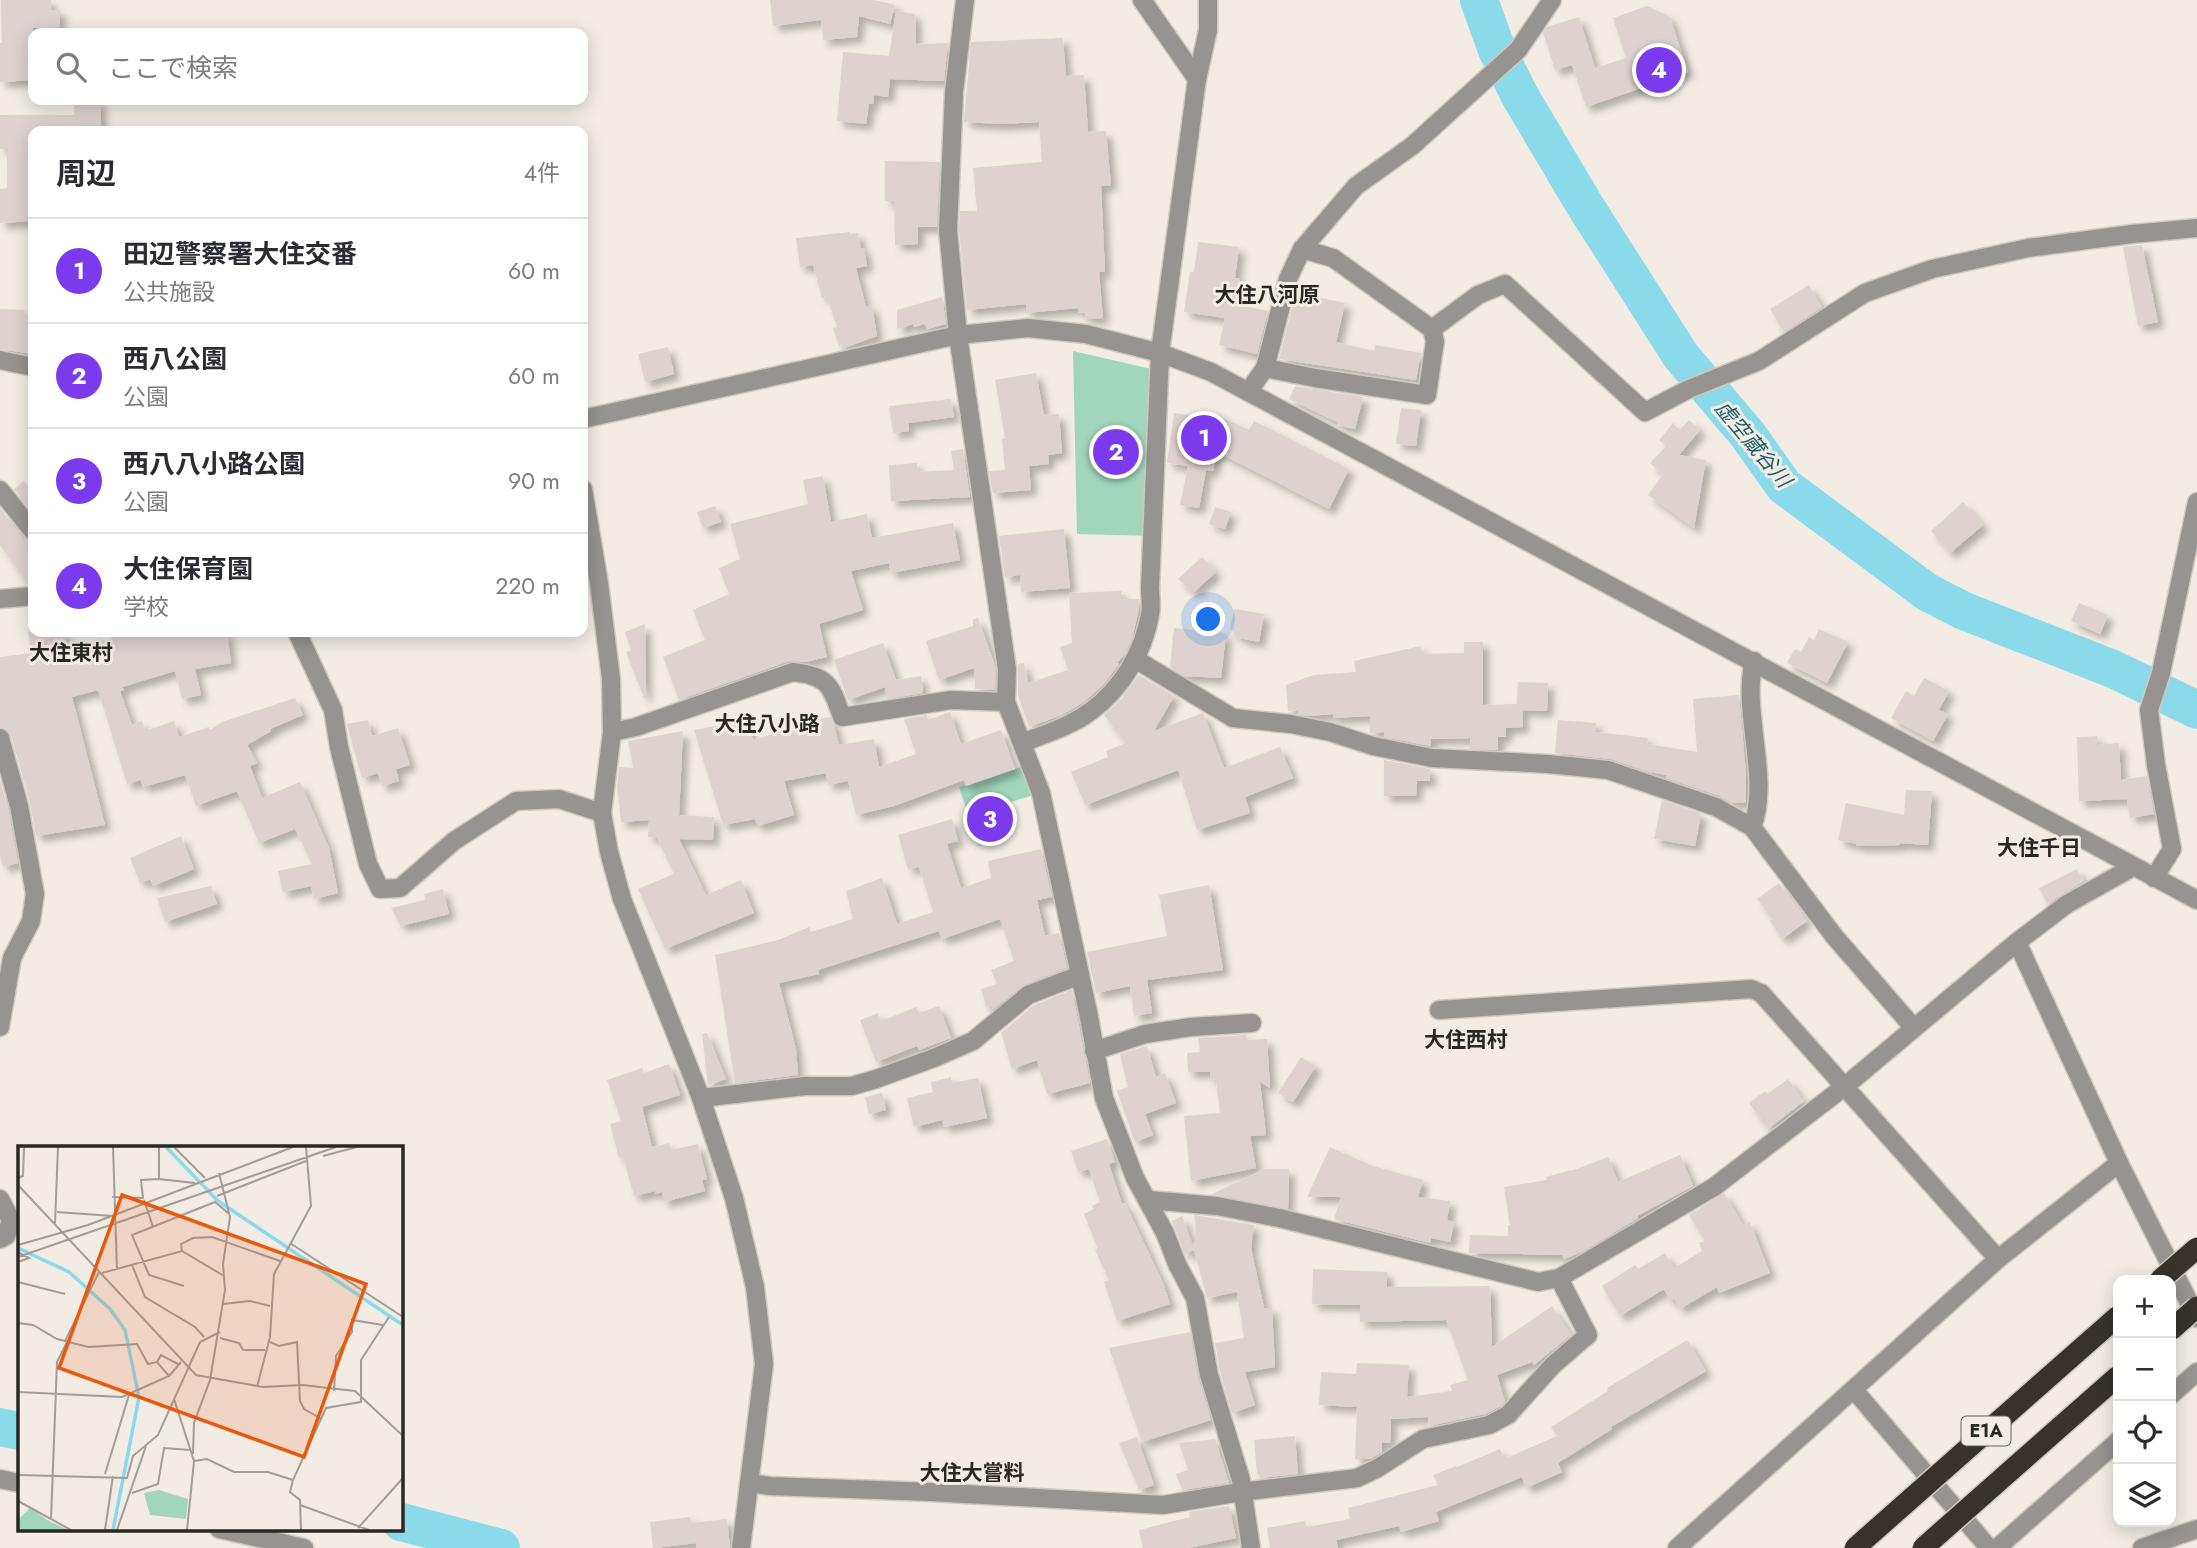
<!DOCTYPE html>
<html lang="ja">
<meta charset="utf-8">
<style>
:root{--surface:#fff;--page:#f2f2f3;--text:#2b2b33;--muted:#7c7c81;--line:#e1e1e2;--accent:#7c3aed}
body{margin:0;font-family:Jost,"Noto Sans JP",sans-serif;background:var(--page);color:var(--text)}
.controls{position:absolute;right:21px;bottom:21px;display:grid;overflow:hidden;border-radius:14px;box-shadow:0 4px 18px #0003}
.controls button{width:63px;height:63px;display:grid;place-items:center;padding:0;border:0;border-bottom:2px solid var(--line);background:var(--surface);color:var(--text);font:35px sans-serif}
.you{position:absolute;left:1209px;top:620px;width:24px;height:24px;margin:-18px;border:5px solid #fff;border-radius:50%;background:#1a73e8;box-shadow:0 0 0 10px #1a73e833}
.badge{display:grid;place-items:center;width:46px;height:46px;border-radius:50%;background:var(--accent);color:#fff;font-size:23px;font-weight:700}
.pin{position:absolute;translate:-50% -50%;border:4px solid #fff;box-shadow:0 2px 7px #0006}
.list{margin:0;padding:0;list-style:none}
h2{display:flex;justify-content:space-between;align-items:center;height:91px;margin:0;padding:0 28px;font-size:30px}
h2 small{font-size:23px;font-weight:400;color:var(--muted)}
.list li{display:grid;grid-template-columns:46px 1fr auto;gap:21px;align-items:center;box-sizing:border-box;height:105px;padding:0 28px;border-top:2px solid var(--line)}
.list b{display:block;font-size:26px;white-space:nowrap}
.list p{margin:0;font-size:23px;white-space:nowrap;color:var(--muted)}
.list em{font-size:23px;font-style:normal;color:var(--muted)}
.icon{flex:none;width:38px;height:38px;fill:none;stroke:currentColor;stroke-width:2;stroke-linecap:round;stroke-linejoin:round}
.map{position:relative;flex:none;width:2197px;height:1548px;overflow:hidden}
.search{position:absolute;background:var(--surface);box-shadow:0 4px 18px #0003;left:28px;top:28px;width:560px;height:77px;display:flex;align-items:center;gap:18px;box-sizing:border-box;padding:0 24px;border-radius:14px;color:var(--muted);font-size:26px}
.panel{position:absolute;background:var(--surface);box-shadow:0 4px 18px #0003;left:28px;top:126px;width:560px;height:511px;border-radius:14px}
.map>svg:first-child{display:block}
</style>
<div class="map">
<svg width="2197" height="1548" viewBox="0 0 2197 1548">
<defs>
<filter id="shadow"><feDropShadow dx="6" dy="6" stdDeviation="3.5" flood-color="#0004"/></filter>
</defs>
<rect width="100%" height="100%" fill="#f2ece4"/>
<g fill="#a1d6bc">
<polygon points="1073,351 1160,371 1152,536 1077,534"/>
<polygon points="1030,764 1041,793 1007,803 1012,836 979,846 959,787"/>
</g>
<g fill="none" stroke-linecap="round" stroke-linejoin="round">
<g stroke="#8bdaea" stroke-width="38">
<polyline points="1479,0 1497,50 1520,96 1584,204 1681,356 1748,435 1784,486 1927,592 1964,611 2113,669 2197,710"/>
<polyline points="0,1427 19,1431"/>
<polyline points="401,1522 501,1548"/>
</g>
</g>
<g fill="#ddd2cf" filter="url(#shadow)">
<polygon points="1,0 51,0 51,10 60,10 60,27 33,28 33,80 0,82 0,43 2,43"/>
<polygon points="770,0 874,0 895,5 890,24 859,16 857,37 823,40 821,20 773,26"/>
<polygon points="1647,6 1670,17 1688,72 1586,107 1572,65 1555,70 1543,33 1547,27 1579,17 1595,68 1626,58 1613,18"/>
<polygon points="896,11 915,14 916,44 948,43 944,81 890,79 888,97 874,95 873,104 869,104 866,124 837,121 843,52 889,56"/>
<polygon points="1063,38 1066,76 1084,75 1088,132 1106,131 1111,185 1101,186 1105,272 1099,272 1103,318 1086,319 1085,313 1079,313 1078,308 1026,313 1026,304 967,310 959,230 960,211 977,211 973,168 1042,162 1039,122 1001,124 964,122 971,42"/>
<polygon points="74,100 100,100 101,131 33,131 33,221 0,223 0,189 7,188 7,149 0,149 0,115 74,115"/>
<polygon points="885,161 940,162 937,227 918,227 918,244 895,245 894,201 885,201"/>
<polygon points="850,232 850,234 858,233 861,249 864,248 867,266 856,268 866,307 872,305 877,336 844,348 843,344 839,346 833,328 837,327 827,297 822,298 813,265 800,267 796,238"/>
<polygon points="1198,242 1239,247 1235,278 1240,278 1236,304 1268,311 1257,354 1219,345 1225,318 1184,312 1190,272 1194,272"/>
<polygon points="2142,245 2158,322 2138,326 2123,247"/>
<polygon points="1809,285 1822,307 1784,332 1770,309"/>
<polygon points="942,297 946,324 927,329 925,324 914,327 913,324 897,329 897,310"/>
<polygon points="1321,298 1345,303 1336,342 1374,351 1375,345 1421,353 1416,380 1279,359 1294,300 1319,306"/>
<polygon points="0,309 25,310 25,314 33,314 33,354 0,349"/>
<polygon points="668,347 674,374 645,382 638,354"/>
<polygon points="1036,373 1044,415 1059,414 1062,453 1048,455 1049,464 1029,466 1031,490 993,493 989,471 1005,470 1002,439 1005,438 995,380"/>
<polygon points="1295,386 1363,397 1355,429 1337,425 1337,422 1289,399"/>
<polygon points="951,399 954,417 908,423 909,431 893,433 889,406"/>
<polygon points="1401,408 1421,410 1416,446 1396,444"/>
<polygon points="1210,412 1249,430 1254,421 1349,469 1329,509 1217,452 1213,471 1206,470 1199,508 1180,505 1188,466 1167,463 1174,413 1208,418"/>
<polygon points="1689,420 1700,430 1679,455 1706,460 1694,528 1648,495 1663,474 1650,463 1666,446 1659,440 1673,423 1680,430"/>
<polygon points="963,449 970,497 891,501 889,465 917,463 918,472 954,470 951,451"/>
<polygon points="823,476 831,522 867,514 872,538 953,523 960,560 891,573 889,563 851,571 863,610 819,624 827,657 805,662 789,661 679,700 663,657 705,640 693,610 729,594 719,568 740,559 730,524 808,504 803,480"/>
<polygon points="24,481 33,492 33,513 14,489"/>
<polygon points="1963,502 1983,525 1950,553 1931,531"/>
<polygon points="715,506 721,522 703,528 697,512"/>
<polygon points="1215,507 1231,512 1225,529 1209,524"/>
<polygon points="0,508 33,553 33,585 29,585 0,545"/>
<polygon points="1064,529 1070,588 1021,592 1020,575 1005,577 999,536"/>
<polygon points="1202,557 1216,572 1193,593 1178,579"/>
<polygon points="1121,591 1121,599 1139,599 1139,608 1132,639 1125,654 1117,663 1119,664 1104,684 1084,702 1062,715 1029,727 1018,695 1018,664 1024,663 1028,683 1068,670 1060,647 1072,643 1069,593"/>
<polygon points="2079,603 2108,615 2100,634 2071,621"/>
<polygon points="1234,609 1264,614 1259,642 1239,638 1230,629"/>
<polygon points="978,618 996,669 995,690 975,689 974,668 939,680 926,641 973,626 973,619"/>
<polygon points="645,624 646,698 644,698 626,652 631,650 625,632"/>
<polygon points="1174,628 1226,633 1221,678 1185,676 1170,667"/>
<polygon points="1819,629 1848,642 1827,683 1787,663 1795,649 1801,652 1809,637 1814,640"/>
<polygon points="28,632 65,632 67,653 100,638 101,641 130,632 227,632 231,663 195,669 201,695 182,699 175,671 122,687 124,690 120,691 132,725 142,721 145,731 174,721 179,737 209,727 210,730 222,722 295,698 303,715 270,729 271,731 247,745 257,763 250,766 262,798 300,782 329,848 338,893 314,899 311,886 283,892 278,871 312,864 295,829 259,843 237,791 196,806 185,775 143,787 141,780 127,784 98,690 72,697 105,825 36,836 30,803 11,735 7,729 0,727 0,657 31,653"/>
<polygon points="1464,642 1483,642 1483,705 1517,704 1518,682 1548,683 1547,711 1522,710 1523,727 1506,728 1506,737 1498,737 1498,750 1470,749 1470,738 1431,739 1431,746 1384,737 1384,732 1370,733 1370,716 1333,718 1333,714 1309,716 1298,714 1298,710 1288,711 1286,685 1314,675 1356,672 1354,661 1421,646 1422,654 1464,653"/>
<polygon points="883,643 896,680 921,676 923,693 887,699 885,687 848,700 834,660"/>
<polygon points="1139,675 1174,696 1154,731 1203,713 1224,768 1280,747 1293,778 1245,797 1250,813 1197,830 1178,770 1085,805 1071,772 1108,757 1106,751 1126,743 1104,715 1121,699"/>
<polygon points="1924,678 1949,691 1939,710 1948,714 1933,741 1891,718 1906,691 1914,696"/>
<polygon points="1739,695 1746,774 1746,802 1732,803 1720,796 1666,778 1667,775 1649,772 1611,759 1555,753 1558,720 1596,723 1596,732 1648,738 1647,744 1697,752 1693,699"/>
<polygon points="950,712 961,744 1001,730 1015,769 966,786 964,780 894,806 856,815 848,781 828,785 826,773 784,781 794,815 758,826 755,819 723,825 694,730 746,720 753,740 786,730 785,726 830,717 834,725 839,745 874,739 879,767 916,754 904,719 927,715 928,720"/>
<polygon points="368,720 372,736 398,728 410,765 396,769 399,781 382,786 378,773 362,778 347,724"/>
<polygon points="683,731 679,815 714,817 713,840 679,839 706,895 741,880 754,913 665,949 638,889 674,874 657,838 648,837 649,820 621,822 617,785 619,767 633,768 628,741"/>
<polygon points="2097,736 2097,745 2119,743 2121,780 2147,776 2154,814 2130,818 2127,799 2079,801 2077,737"/>
<polygon points="1384,760 1430,769 1430,781 1417,781 1416,796 1384,796"/>
<polygon points="0,780 8,809 18,863 3,867 0,855"/>
<polygon points="1906,790 1932,791 1928,845 1900,843 1900,845 1857,846 1856,844 1838,840 1846,803 1904,815"/>
<polygon points="1662,800 1701,814 1695,846 1654,839"/>
<polygon points="952,819 958,841 947,844 961,888 991,878 988,861 1041,849 1052,897 1037,900 1045,936 1059,933 1067,968 1024,985 993,1009 992,1005 986,1007 981,989 997,984 991,970 1014,961 1000,919 942,939 939,931 818,970 819,974 779,983 796,1049 798,1075 735,1083 715,955 778,940 809,927 811,932 853,919 846,891 882,878 897,924 933,912 919,867 908,869 898,835"/>
<polygon points="181,836 194,869 153,886 150,879 140,883 130,858"/>
<polygon points="2077,869 2084,881 2047,904 2039,888"/>
<polygon points="1779,883 1807,921 1782,939 1770,921 1773,919 1757,899"/>
<polygon points="1209,885 1223,970 1147,980 1152,1013 1134,1016 1130,986 1096,993 1087,952 1167,936 1159,895"/>
<polygon points="211,886 217,904 165,922 157,898"/>
<polygon points="443,889 449,914 401,926 391,908 425,900 424,894"/>
<polygon points="1072,990 1090,1083 1047,1094 1037,1060 1012,1069 1001,1033 1034,1005"/>
<polygon points="939,1006 951,1038 919,1050 917,1046 876,1062 860,1020 878,1013 881,1021 916,1007 919,1013"/>
<polygon points="707,1033 726,1079 708,1085 702,1034"/>
<polygon points="1246,1035 1247,1040 1267,1039 1270,1088 1260,1082 1266,1135 1250,1136 1256,1168 1191,1181 1184,1116 1220,1113 1216,1079 1210,1080 1210,1072 1188,1072 1187,1053 1200,1052 1198,1038"/>
<polygon points="1147,1046 1156,1077 1165,1073 1176,1103 1145,1114 1153,1135 1135,1142 1117,1091 1128,1087 1120,1054"/>
<polygon points="1301,1057 1316,1066 1293,1102 1278,1093"/>
<polygon points="669,1064 680,1095 642,1107 652,1147 669,1143 671,1150 698,1144 707,1179 702,1180 705,1191 664,1202 662,1192 656,1194 655,1191 634,1196 623,1157 619,1158 610,1124 621,1121 607,1080 642,1068 644,1073"/>
<polygon points="951,1077 952,1083 978,1078 987,1118 944,1127 942,1120 914,1127 907,1098 933,1092 931,1082"/>
<polygon points="1788,1079 1804,1101 1768,1129 1749,1103 1765,1091 1767,1094"/>
<polygon points="882,1093 886,1110 869,1114 865,1097"/>
<polygon points="1107,1139 1115,1162 1109,1164 1122,1204 1125,1203 1163,1283 1170,1304 1117,1321 1104,1282 1109,1280 1095,1250 1098,1249 1084,1214 1094,1209 1092,1206 1100,1202 1089,1169 1078,1172 1071,1151"/>
<polygon points="1330,1147 1370,1165 1423,1180 1418,1197 1450,1201 1447,1220 1454,1222 1450,1242 1431,1238 1430,1243 1334,1219 1341,1197 1307,1197"/>
<polygon points="1680,1155 1693,1186 1637,1216 1638,1218 1582,1252 1564,1259 1562,1255 1469,1253 1470,1235 1508,1236 1508,1225 1510,1225 1504,1187 1547,1180 1546,1177 1571,1170 1571,1171 1608,1157 1618,1182"/>
<polygon points="1265,1169 1289,1169 1288,1209 1212,1194"/>
<polygon points="1724,1193 1743,1225 1750,1222 1770,1273 1719,1293 1717,1287 1680,1309 1674,1298 1670,1301 1664,1289 1620,1316 1602,1286 1635,1265 1638,1269 1665,1253 1674,1268 1702,1251 1699,1243 1705,1241 1689,1215"/>
<polygon points="1194,1215 1254,1225 1251,1248 1264,1308 1272,1308 1275,1367 1245,1372 1255,1405 1232,1413 1220,1372 1215,1343 1244,1338 1237,1292 1207,1298 1194,1250 1185,1254 1172,1221 1182,1216 1193,1246 1193,1243 1197,1242"/>
<polygon points="1313,1269 1387,1272 1387,1287 1490,1286 1492,1347 1552,1306 1571,1335 1534,1365 1532,1362 1497,1375 1505,1402 1501,1406 1485,1414 1429,1426 1428,1417 1391,1419 1390,1443 1382,1442 1382,1452 1370,1459 1355,1459 1357,1407 1319,1405 1321,1372 1356,1374 1357,1363 1409,1365 1407,1397 1452,1391 1450,1385 1468,1380 1446,1320 1360,1322 1360,1305 1312,1304"/>
<polygon points="1190,1332 1198,1377 1211,1420 1142,1442 1109,1348"/>
<polygon points="1687,1340 1706,1371 1611,1427 1612,1429 1558,1463 1562,1472 1526,1488 1522,1477 1436,1512 1439,1521 1401,1532 1399,1526 1336,1540 1338,1548 1270,1548 1267,1528 1305,1521 1307,1527 1350,1519 1348,1508 1438,1485 1433,1475 1456,1466 1457,1467 1500,1449 1504,1459 1557,1436 1551,1427 1608,1391 1607,1388"/>
<polygon points="1295,1436 1298,1474 1260,1478 1259,1474 1257,1474 1254,1440"/>
<polygon points="1137,1437 1154,1485 1139,1490 1119,1443"/>
<polygon points="1215,1439 1229,1483 1182,1490 1176,1474 1188,1470 1179,1443"/>
<polygon points="1229,1506 1236,1538 1189,1548 1143,1548 1139,1530 1190,1517 1189,1512"/>
<polygon points="690,1517 691,1523 727,1519 730,1548 696,1548 697,1543 653,1548 650,1522"/>
</g>
<g fill="none" stroke-linecap="round" stroke-linejoin="round">
<g stroke="#cec9c1" stroke-width="21">
<g id="minor">
<polyline points="965,0 954,92 948,230 958,335 1007,669 1006,702 1041,793 1088,1012 1104,1098 1135,1178 1165,1233 1177,1264 1195,1298 1209,1375 1241,1480 1251,1548"/>
<polyline points="1142,0 1197,79"/>
<polyline points="1302,249 1333,258 1432,329 1478,295 1505,284 1645,412 1689,389 1759,361 1865,293 1932,269 2028,248 2132,234 2197,228"/>
<polyline points="0,360 33,367"/>
<polyline points="1265,368 1315,378 1427,395 1435,341 1432,329"/>
<polyline points="1248,392 1265,368 1288,279 1302,249 1356,186 1412,146 1518,50 1552,0"/>
<polyline points="583,489 599,583 611,679 612,732 602,813 609,852 622,899 701,1098 734,1198 755,1287 764,1364 741,1548"/>
<polyline points="0,490 33,531"/>
<polyline points="297,632 333,710 339,747 368,864 380,889 400,888 454,841 516,801 559,799 602,813"/>
<polyline points="1135,659 1233,718 1291,724 1330,732 1373,746 1432,758 1548,764 1608,770 1716,807 1752,827 1834,936 1913,1027"/>
<path d="M612,732L636,727L793,672C829,676 831,686 842,717L951,700L1006,702"/>
<polyline points="0,738 19,806 35,894 31,921 12,958 0,1027"/>
<path d="M1022,743C1045,734 1071,726 1091,711C1122,688 1143,653 1150,615C1152,606 1150,596 1150,588L1160,353L1197,79L1208,30V0"/>
<path d="M1752,827C1771,779 1741,711 1754,661"/>
<polyline points="2154,878 2172,849 2156,765 2149,710 2161,673 2197,502"/>
<polyline points="2017,942 2119,1163 2197,1318"/>
<polyline points="1439,1010 1751,989 1761,993 1998,1259 1677,1548"/>
<polyline points="1094,1051 1145,1034 1191,1027 1252,1023"/>
<polyline points="701,1098 805,1086 852,1086 876,1079 934,1058 973,1041 1028,995 1080,975"/>
<polyline points="0,1199 11,1220 6,1236 0,1239"/>
<polyline points="1149,1200 1217,1206 1279,1218 1538,1282 1559,1278 1714,1187 1844,1087 2017,942 2067,904 2133,867"/>
<polyline points="1998,1259 2119,1163"/>
<polyline points="1854,1390 1989,1548"/>
<polyline points="2171,1395 2197,1372"/>
<polyline points="0,1479 19,1483"/>
<polyline points="749,1483 770,1486 930,1492 1163,1505 1241,1492 1357,1478 1378,1468 1423,1439 1489,1425 1508,1415 1553,1365 1588,1335 1559,1278"/>
<polyline points="219,1529 304,1548"/>
<polyline points="1997,1548 2118,1441"/>
<polyline points="2142,1548 2197,1529"/>
</g>
</g>
<g stroke="#cec9c1" stroke-width="21">
<g id="tertiary">
<polyline points="583,419 958,335 1028,328 1086,334 1160,353 1211,372 2197,900"/>
<polyline points="0,599 33,596"/>
</g>
</g>
<use href="#minor" stroke="#969390" stroke-width="18"/>
<use href="#tertiary" stroke="#969390" stroke-width="18"/>
<g stroke="#cec9c1" stroke-width="24" stroke-linecap="butt">
<g id="motorway-bridge">
<polyline points="2160,1280 2197,1248"/>
<polyline points="2171,1330 2197,1307"/>
<polyline points="1855,1548 2118,1316"/>
<polyline points="1923,1548 2118,1376"/>
</g>
</g>
<use href="#motorway-bridge" stroke="#37322c" stroke-width="21"/>
</g>
<g text-anchor="middle" dominant-baseline="central" stroke-width="6" stroke-linejoin="round" paint-order="stroke">
<rect fill="#f2ece4" stroke="#65625d" stroke-width="2" x="1961.5" y="1416.5" width="49" height="29" rx="5"/>
<g font-size="18" font-weight="bold" fill="#292723">
<text x="1986" y="1431">E1A</text>
</g>
<g font-size="21" font-weight="bold" fill="#292723" stroke="#f2ece4">
<text x="1267" y="295">大住八河原</text>
<text x="71" y="653">大住東村</text>
<text x="767" y="724">大住八小路</text>
<text x="2039" y="848">大住千日</text>
<text x="1466" y="1040">大住西村</text>
<text x="972" y="1473">大住大嘗料</text>
</g>
<g font-size="21" font-style="italic" fill="#1d5e6a" stroke="#f2ece4">
<text transform="translate(1753 444) rotate(50)">虚空蔵谷川</text>
</g>
</g>
<g transform="translate(18 1146)">
<rect width="385" height="385" fill="#f2ece4"/>
<path d="M141,344L170,353L168,373L132,369L126,347ZM12,362L29,374L50,384H0V374Z" fill="#a1d6bc"/>
<path fill="none" stroke="#8bdaea" stroke-width="3.5" d="M148,1L200,55L385,179M0,102L51,126L92,163L107,184L121,251L95,384"/>
<path fill="none" stroke="#a29d97" stroke-width="2" d="M95,1L99,124M141,1V33L177,37M156,1L187,32M305,10L339,1M0,32L5,30L6,1M0,39L178,229L245,241L284,239L337,245L385,290M199,50L288,15M94,51L125,52L123,34L141,33M126,54L135,81M39,66L94,70M37,77L40,1M272,97L385,171M0,99L70,79L275,1M164,105L163,98L175,92L194,91L262,115M0,106L11,112L0,116M0,111L318,1M114,119L127,151L177,181L186,191M84,127L164,105L206,130M0,136L47,148M166,140L131,129L114,89L197,56L210,67M205,158L232,155L252,160M0,177L15,179L39,193L70,201L119,198L130,218L139,216L151,230M202,192L221,197L225,204H247M47,195L81,126M252,196L261,200L279,196L282,255L286,263L304,273M139,216L143,209L160,218M239,241L252,191L256,128L293,60L288,1M316,245L318,210L334,186V174L365,179M0,246L104,251L151,230L163,216M156,253L176,315L169,384M175,308L176,277L192,234L207,144L205,118L212,71L201,27M176,315L189,313L216,326H250L275,334M87,328L111,249M0,329L109,332L115,310L140,289L182,196L202,186M114,347L140,338L146,302L172,304M0,355L53,384M282,359L351,384M33,373L39,216L49,196M340,382L385,332M87,384L95,330M99,384L128,300M283,384L282,354L272,346L275,334L308,262L343,256V214L371,171"/>
<path fill="#e8590c" fill-opacity="0.15" stroke="#e8590c" stroke-width="3.5" d="M104,49L348,138L286,311L41,222Z"/>
<rect width="385" height="385" fill="none" stroke="#292723" stroke-width="3.5"/>
</g>
</svg>
<div class="controls">
<button>+</button>
<button>−</button>
<button><svg class="icon" aria-label="locate" viewBox="0 0 24 24"><circle cx="12" cy="12" r="6"/><path d="M12 2v4M12 18v4M2 12h4M18 12h4"/></svg></button>
<button><svg class="icon" aria-label="layers" viewBox="0 0 24 24"><path d="M12 4l9 5-9 5-9-5zM3 14l9 5 9-5"/></svg></button>
</div>
<div class="you"></div>
<div class="pin badge" style="left:1204px;top:438px">1</div>
<div class="pin badge" style="left:1116px;top:452px">2</div>
<div class="pin badge" style="left:990px;top:819px">3</div>
<div class="pin badge" style="left:1659px;top:70px">4</div>
<div class="search"><svg class="icon" aria-label="search" viewBox="0 0 24 24"><circle cx="10" cy="10" r="6"/><path d="M15 15l6 6"/></svg>ここで検索</div>
<section class="panel">
<h2>周辺<small>4件</small></h2>
<ul class="list">
<li><span class="badge">1</span><div><b>田辺警察署大住交番</b><p>公共施設</p></div><em>60 m</em></li>
<li><span class="badge">2</span><div><b>西八公園</b><p>公園</p></div><em>60 m</em></li>
<li><span class="badge">3</span><div><b>西八八小路公園</b><p>公園</p></div><em>90 m</em></li>
<li><span class="badge">4</span><div><b>大住保育園</b><p>学校</p></div><em>220 m</em></li>
</ul>
</section>
</div>
